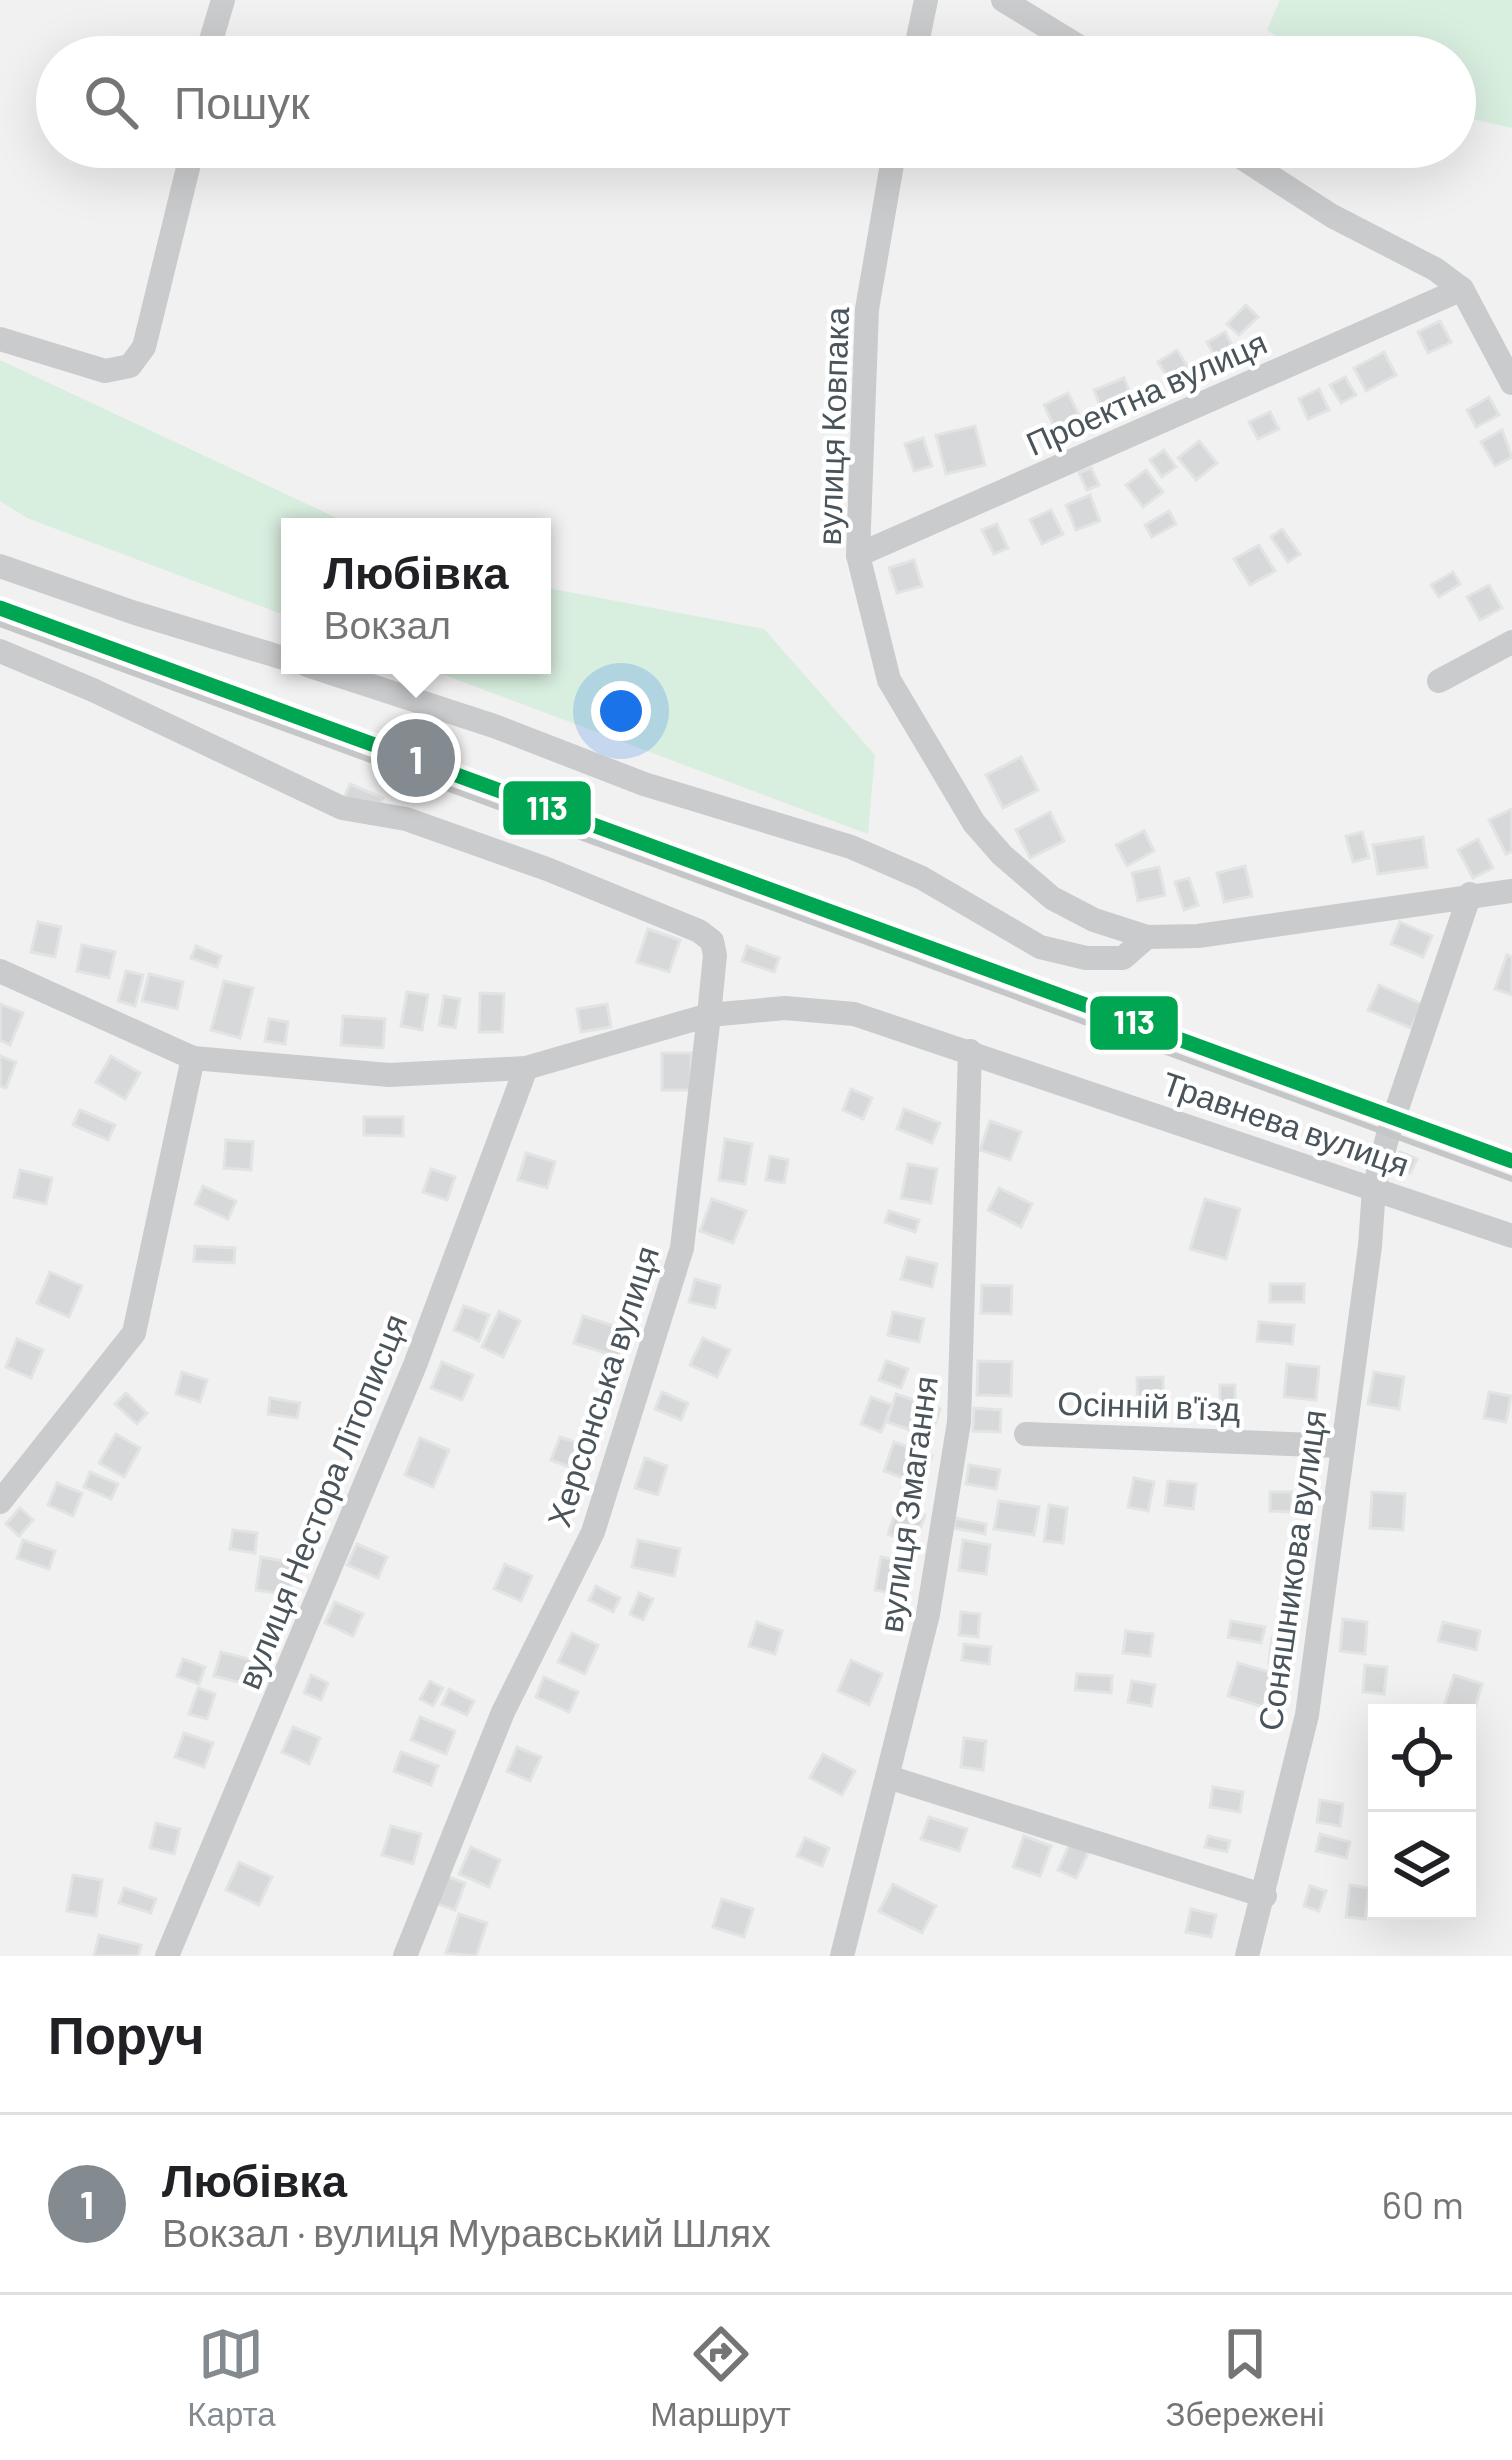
<!DOCTYPE html>
<html lang="uk">
<meta charset="utf-8">
<style>
:root{--surface:#fff;--page:#f2f2f2;--text:#202124;--muted:#757577;--line:#e0e0e0;--accent:#848b90}
body{margin:0;font-family:Barlow,sans-serif;background:var(--page);color:var(--text)}
.controls{position:absolute;right:36px;bottom:36px;display:grid;overflow:hidden;border-radius:0px;box-shadow:0 12px 48px #0002}
.controls button{width:108px;height:108px;display:grid;place-items:center;padding:0;border:0;border-bottom:3px solid var(--line);background:var(--surface);color:var(--text);font:60px sans-serif}
.you{position:absolute;left:621px;top:711px;width:42px;height:42px;margin:-30px;border:9px solid #fff;border-radius:50%;background:#1a73e8;box-shadow:0 0 0 18px #1a73e833}
.badge{display:grid;place-items:center;width:78px;height:78px;border-radius:50%;background:var(--accent);color:#fff;font-size:39px;font-weight:700}
.pin{position:absolute;translate:-50% -50%;border:6px solid #fff;box-shadow:0 3px 12px #0006}
.popup{position:absolute;left:281px;top:518px;width:270px;height:156px;box-sizing:border-box;display:grid;place-content:center;border-radius:0px;background:var(--surface);filter:drop-shadow(0 3px 9px #0005);font-size:39px;white-space:nowrap;color:var(--muted)}
.popup b{font-size:45px;color:var(--text)}
.popup::after{content:'';position:absolute;left:50%;top:100%;margin-left:-24px;border:24px solid transparent;border-top-color:var(--surface)}
.list{margin:0;padding:0;list-style:none}
h2{display:flex;justify-content:space-between;align-items:center;height:156px;margin:0;padding:0 48px;font-size:51px}
h2 small{font-size:39px;font-weight:400;color:var(--muted)}
.list li{display:grid;grid-template-columns:78px 1fr auto;gap:36px;align-items:center;box-sizing:border-box;height:180px;padding:0 48px;border-top:3px solid var(--line)}
.list b{display:block;font-size:45px;white-space:nowrap}
.list p{margin:0;font-size:39px;white-space:nowrap;color:var(--muted)}
.list em{font-size:39px;font-style:normal;color:var(--muted)}
.icon{flex:none;width:66px;height:66px;fill:none;stroke:currentColor;stroke-width:2;stroke-linecap:round;stroke-linejoin:round}
.map{position:relative;flex:none;width:1512px;height:1956px;overflow:hidden}
.search{position:absolute;background:var(--surface);box-shadow:0 12px 48px #0002;left:36px;right:36px;top:36px;height:132px;display:flex;align-items:center;gap:30px;box-sizing:border-box;padding:0 42px;border-radius:66px;color:var(--muted);font-size:45px}
.sheet{height:336px;background:var(--surface)}
nav{display:flex;justify-content:space-around;align-items:center;box-sizing:border-box;height:168px;border-top:3px solid var(--line);background:var(--surface);font-size:33px;color:var(--muted)}
nav a{display:grid;justify-items:center;gap:6px}
nav .on{color:var(--accent)}
.map>svg:first-child{display:block}
</style>
<div class="map">
<svg width="1512" height="1956" viewBox="0 0 1512 1956">
<rect width="100%" height="100%" fill="#f1f1f1"/>
<g fill="#d8eedf">
<polygon points="1280,0 1512,0 1512,128 1455,115 1455,57 1307,57 1267,30"/>
<polygon points="0,360 356,527 290,527 290,617 27,518 0,501"/>
<polygon points="542,587 764,629 875,755 868,834 418,665 542,665"/>
</g>
<g fill="#d7d8da" stroke="#e2e3e3" stroke-width="3">
<polygon points="1246,305 1258,317 1239,335 1227,324"/>
<polygon points="1440,321 1451,342 1428,353 1418,332"/>
<polygon points="1225,332 1236,352 1218,362 1207,342"/>
<polygon points="1177,350 1191,372 1172,384 1158,362"/>
<polygon points="1384,352 1396,375 1366,391 1354,368"/>
<polygon points="1345,377 1356,395 1341,403 1330,385"/>
<polygon points="1124,378 1131,396 1101,408 1094,390"/>
<polygon points="1319,389 1329,410 1308,419 1299,399"/>
<polygon points="1068,393 1081,419 1056,431 1044,405"/>
<polygon points="1489,397 1499,415 1476,427 1467,410"/>
<polygon points="1270,412 1279,429 1258,439 1249,422"/>
<polygon points="975,426 985,465 946,474 936,435"/>
<polygon points="1502,430 1512,457 1495,466 1481,442"/>
<polygon points="923,438 932,466 914,471 905,444"/>
<polygon points="1199,441 1217,463 1196,480 1178,458"/>
<polygon points="1164,450 1176,467 1162,477 1150,460"/>
<polygon points="1091,468 1099,485 1087,490 1079,473"/>
<polygon points="1146,470 1163,492 1143,507 1126,485"/>
<polygon points="1090,495 1100,521 1076,530 1066,505"/>
<polygon points="1051,510 1063,534 1042,544 1030,520"/>
<polygon points="1169,511 1176,524 1152,537 1145,525"/>
<polygon points="997,524 1008,548 994,554 982,530"/>
<polygon points="1282,529 1300,554 1288,562 1271,537"/>
<polygon points="1259,545 1275,571 1250,585 1234,559"/>
<polygon points="914,560 922,586 897,593 889,568"/>
<polygon points="1453,572 1460,584 1439,597 1431,585"/>
<polygon points="1489,585 1502,608 1480,620 1467,597"/>
<polygon points="1021,757 1038,790 1003,808 986,775"/>
<polygon points="350,784 383,798 377,811 344,798"/>
<polygon points="1512,809 1512,851 1506,854 1489,820"/>
<polygon points="1050,812 1064,841 1030,858 1016,830"/>
<polygon points="1144,831 1154,851 1127,866 1116,845"/>
<polygon points="1362,832 1369,858 1353,862 1346,836"/>
<polygon points="1423,837 1427,867 1378,874 1373,845"/>
<polygon points="1478,839 1493,868 1473,878 1458,850"/>
<polygon points="1245,866 1252,896 1224,902 1217,873"/>
<polygon points="1159,867 1165,895 1138,901 1132,873"/>
<polygon points="1189,878 1198,905 1184,910 1175,882"/>
<polygon points="38,922 61,927 55,957 31,952"/>
<polygon points="1400,922 1432,936 1423,957 1391,944"/>
<polygon points="648,929 680,940 669,972 637,962"/>
<polygon points="82,945 115,952 109,978 77,971"/>
<polygon points="196,946 221,956 217,967 191,958"/>
<polygon points="747,946 779,958 774,972 742,961"/>
<polygon points="1507,955 1512,957 1512,995 1495,989"/>
<polygon points="126,971 143,975 135,1006 118,1001"/>
<polygon points="149,974 183,982 177,1009 142,1001"/>
<polygon points="224,981 253,988 240,1038 211,1030"/>
<polygon points="1379,985 1422,1004 1411,1028 1368,1010"/>
<polygon points="407,992 428,995 422,1030 401,1026"/>
<polygon points="480,993 504,994 502,1032 479,1032"/>
<polygon points="444,996 460,999 455,1028 439,1025"/>
<polygon points="0,1004 23,1013 10,1045 0,1040"/>
<polygon points="607,1004 611,1027 581,1032 577,1009"/>
<polygon points="343,1016 385,1019 383,1048 341,1045"/>
<polygon points="269,1019 288,1022 285,1044 265,1041"/>
<rect x="662" y="1053" width="29" height="37"/>
<polygon points="0,1056 16,1062 6,1088 0,1086"/>
<polygon points="111,1056 140,1073 125,1099 96,1082"/>
<polygon points="851,1089 872,1098 863,1119 843,1110"/>
<polygon points="904,1109 940,1123 932,1143 897,1129"/>
<polygon points="80,1110 115,1125 108,1140 73,1125"/>
<polygon points="364,1117 403,1117 403,1136 364,1135"/>
<polygon points="990,1121 1021,1132 1010,1160 980,1150"/>
<polygon points="725,1139 752,1144 745,1184 719,1180"/>
<polygon points="226,1140 253,1142 251,1170 224,1168"/>
<polygon points="1400,1152 1417,1159 1410,1173 1394,1166"/>
<polygon points="526,1153 555,1162 547,1188 518,1180"/>
<polygon points="770,1156 788,1160 784,1183 766,1180"/>
<polygon points="908,1164 937,1169 931,1203 901,1198"/>
<polygon points="431,1169 455,1177 447,1200 423,1192"/>
<polygon points="20,1170 52,1178 46,1204 14,1197"/>
<polygon points="203,1186 236,1201 228,1219 195,1204"/>
<polygon points="999,1188 1032,1204 1021,1227 988,1210"/>
<polygon points="712,1199 746,1211 733,1243 700,1231"/>
<polygon points="1205,1199 1240,1209 1226,1259 1190,1249"/>
<polygon points="889,1211 919,1220 915,1232 885,1222"/>
<polygon points="195,1246 235,1248 234,1263 194,1261"/>
<polygon points="907,1257 937,1264 932,1287 901,1279"/>
<polygon points="50,1272 82,1286 69,1317 37,1303"/>
<polygon points="695,1279 720,1286 715,1308 689,1302"/>
<rect x="1270" y="1284" width="34" height="18"/>
<polygon points="982,1285 1012,1286 1011,1314 981,1313"/>
<polygon points="464,1306 489,1315 479,1341 454,1330"/>
<polygon points="499,1311 520,1321 503,1357 482,1347"/>
<polygon points="893,1312 924,1319 919,1342 888,1335"/>
<polygon points="583,1316 627,1330 618,1357 574,1343"/>
<polygon points="1259,1322 1294,1325 1292,1344 1257,1341"/>
<polygon points="703,1338 730,1350 717,1377 690,1365"/>
<polygon points="17,1339 43,1350 31,1378 6,1367"/>
<polygon points="886,1361 908,1369 901,1388 879,1380"/>
<polygon points="978,1361 1012,1362 1011,1396 977,1395"/>
<polygon points="442,1362 473,1375 462,1400 431,1388"/>
<polygon points="1287,1364 1319,1367 1316,1400 1284,1397"/>
<polygon points="182,1372 207,1380 200,1402 176,1394"/>
<polygon points="1374,1372 1404,1377 1399,1409 1368,1404"/>
<polygon points="1163,1377 1164,1414 1138,1415 1137,1378"/>
<rect x="1220" y="1385" width="15" height="28"/>
<polygon points="662,1392 688,1403 681,1420 655,1409"/>
<polygon points="1489,1392 1511,1396 1506,1422 1484,1418"/>
<polygon points="126,1393 147,1413 137,1424 115,1404"/>
<polygon points="896,1394 940,1409 931,1437 887,1422"/>
<polygon points="871,1397 892,1405 881,1432 861,1424"/>
<polygon points="270,1398 300,1403 297,1418 268,1414"/>
<polygon points="974,1408 1001,1410 1000,1432 973,1431"/>
<polygon points="116,1434 140,1448 124,1477 99,1463"/>
<polygon points="560,1437 578,1443 570,1467 551,1460"/>
<polygon points="420,1438 449,1450 433,1487 405,1475"/>
<polygon points="894,1442 932,1456 921,1484 884,1471"/>
<polygon points="645,1458 667,1466 658,1495 635,1488"/>
<polygon points="969,1465 1000,1470 996,1489 966,1484"/>
<polygon points="90,1472 118,1484 111,1499 84,1487"/>
<polygon points="1134,1478 1154,1482 1148,1511 1128,1507"/>
<polygon points="1168,1481 1196,1484 1193,1509 1165,1505"/>
<polygon points="57,1483 82,1493 73,1516 48,1505"/>
<polygon points="1270,1492 1292,1492 1292,1512 1270,1511"/>
<polygon points="1372,1492 1405,1494 1403,1530 1370,1528"/>
<polygon points="999,1501 1039,1507 1034,1535 994,1529"/>
<polygon points="898,1505 925,1515 914,1544 888,1534"/>
<polygon points="1049,1505 1067,1508 1063,1543 1044,1541"/>
<polygon points="20,1508 33,1520 19,1536 6,1524"/>
<polygon points="955,1518 986,1524 985,1534 954,1528"/>
<polygon points="233,1530 257,1533 255,1553 230,1549"/>
<polygon points="23,1540 55,1551 49,1569 17,1558"/>
<polygon points="638,1540 680,1549 674,1576 632,1567"/>
<polygon points="963,1540 990,1545 986,1574 959,1570"/>
<polygon points="357,1544 387,1557 378,1578 347,1565"/>
<polygon points="261,1557 295,1563 289,1595 256,1590"/>
<polygon points="881,1557 911,1563 905,1596 875,1590"/>
<polygon points="505,1564 532,1576 521,1601 494,1589"/>
<polygon points="596,1586 620,1598 613,1612 589,1600"/>
<polygon points="639,1593 653,1599 643,1620 630,1614"/>
<polygon points="335,1602 363,1614 353,1636 325,1623"/>
<polygon points="961,1612 980,1614 978,1637 959,1635"/>
<polygon points="1343,1619 1367,1622 1365,1654 1340,1651"/>
<polygon points="1231,1621 1265,1627 1261,1643 1228,1637"/>
<polygon points="757,1622 782,1631 775,1654 749,1646"/>
<polygon points="1443,1622 1480,1631 1476,1650 1438,1641"/>
<polygon points="1126,1631 1153,1634 1150,1656 1123,1653"/>
<polygon points="572,1633 598,1645 585,1674 558,1662"/>
<polygon points="1272,1638 1289,1640 1285,1665 1269,1663"/>
<polygon points="964,1644 991,1647 989,1664 962,1660"/>
<polygon points="221,1652 253,1660 246,1684 214,1676"/>
<polygon points="183,1659 205,1667 199,1684 177,1676"/>
<polygon points="851,1660 882,1674 869,1705 838,1691"/>
<polygon points="1238,1663 1273,1673 1263,1707 1228,1696"/>
<polygon points="1365,1665 1387,1667 1384,1694 1363,1692"/>
<polygon points="1077,1674 1112,1676 1111,1693 1075,1690"/>
<polygon points="311,1675 328,1683 321,1700 304,1693"/>
<polygon points="1454,1675 1482,1684 1470,1725 1467,1713 1442,1713"/>
<polygon points="544,1677 578,1692 569,1712 536,1697"/>
<polygon points="430,1681 443,1688 433,1706 420,1699"/>
<polygon points="1132,1681 1155,1685 1151,1706 1128,1702"/>
<polygon points="198,1688 215,1694 207,1719 189,1714"/>
<polygon points="449,1689 474,1701 467,1715 442,1704"/>
<polygon points="420,1717 455,1731 446,1754 411,1740"/>
<polygon points="293,1727 320,1738 309,1764 282,1752"/>
<polygon points="184,1733 213,1743 204,1767 175,1757"/>
<polygon points="964,1738 986,1741 983,1770 961,1767"/>
<polygon points="517,1747 541,1757 530,1781 507,1771"/>
<polygon points="401,1752 438,1766 431,1785 394,1771"/>
<polygon points="823,1754 855,1771 842,1795 810,1778"/>
<polygon points="1213,1787 1243,1792 1240,1812 1210,1807"/>
<polygon points="1320,1800 1343,1804 1340,1826 1317,1822"/>
<polygon points="929,1817 967,1829 959,1851 921,1839"/>
<polygon points="156,1823 180,1829 174,1854 150,1848"/>
<polygon points="391,1826 421,1834 413,1864 382,1855"/>
<polygon points="1320,1834 1350,1842 1346,1858 1316,1851"/>
<polygon points="1024,1836 1051,1846 1040,1876 1013,1867"/>
<polygon points="1208,1836 1230,1841 1227,1852 1205,1847"/>
<polygon points="805,1838 829,1848 822,1866 797,1856"/>
<polygon points="1071,1841 1090,1849 1076,1878 1058,1870"/>
<polygon points="471,1847 500,1860 489,1887 459,1874"/>
<polygon points="239,1862 272,1877 259,1905 226,1890"/>
<polygon points="73,1875 102,1880 96,1916 67,1911"/>
<polygon points="444,1875 465,1883 455,1910 435,1903"/>
<polygon points="893,1884 936,1906 922,1933 879,1911"/>
<polygon points="1350,1885 1369,1888 1365,1919 1346,1917"/>
<polygon points="1310,1886 1326,1891 1319,1911 1304,1906"/>
<polygon points="124,1888 156,1899 151,1913 119,1903"/>
<polygon points="722,1899 753,1909 744,1937 713,1927"/>
<polygon points="1191,1909 1216,1915 1211,1937 1186,1932"/>
<polygon points="459,1914 487,1923 476,1956 446,1953"/>
<polygon points="99,1935 141,1945 138,1956 94,1956"/>
</g>
<g fill="none" stroke-linecap="round" stroke-linejoin="round">
<g stroke="#c9cbcc" stroke-width="24">
<polyline points="1003,0 1096,57"/>
<polyline points="206,57 223,0"/>
<polyline points="914,57 926,0"/>
<polyline points="895,147 867,309 858,555 889,680 974,823 1002,855 1052,898 1094,920 1147,937 1198,936 1512,891"/>
<polyline points="1225,147 1332,216 1435,269 1462,289 1512,383"/>
<polyline points="0,339 105,371 130,366 144,347 188,168 189,147"/>
<polyline points="858,555 1462,289"/>
<polyline points="0,566 135,613 290,660"/>
<polyline points="0,651 93,690 342,808 406,819 547,869 699,931 712,941 715,955 709,1015 682,1248 593,1532 503,1712 405,1956"/>
<polyline points="307,665 494,726 644,784 851,847 922,878 1040,947 1086,958 1123,958 1147,937"/>
<polyline points="1439,681 1512,642"/>
<polyline points="0,971 193,1058 389,1075 526,1068 709,1015 785,1008 854,1014 1512,1236"/>
<polyline points="1026,1434 1342,1446"/>
<polyline points="0,1502 134,1333 193,1058"/>
<polyline points="888,1777 1265,1896"/>
<polyline points="167,1956 415,1365 526,1068"/>
<polyline points="842,1956 928,1614 959,1422 970,1051"/>
<polyline points="1247,1956 1307,1715 1370,1246 1374,1188 1388,1135 1470,894"/>
</g>
<polyline stroke="#c5c6c7" stroke-width="6" points="0,624 1512,1179"/>
<g stroke="#fff" stroke-width="24">
<polyline id="rail-1" points="0,608 1512,1161"/>
</g>
<use href="#rail-1" stroke="#00a651" stroke-width="15"/>
</g>
<g text-anchor="middle" dominant-baseline="central" stroke-width="9" stroke-linejoin="round" paint-order="stroke">
<g font-size="33" fill="#4a545b" stroke="#fff">
<text transform="translate(1146 392) rotate(-24)">Проектна вулиця</text>
<text transform="translate(832 426) rotate(-88)">вулиця Ковпака</text>
<text transform="translate(1286 1123) rotate(19)">Травнева вулиця</text>
<text transform="translate(602 1386) rotate(-72)">Херсонська вулиця</text>
<text transform="translate(1149 1405) rotate(2)">Осінній в'їзд</text>
<text transform="translate(321 1501) rotate(-68)">вулиця Нестора Літописця</text>
<text transform="translate(907 1504) rotate(-82)">вулиця Змагання</text>
<text transform="translate(1291 1570) rotate(-82)">Соняшникова вулиця</text>
</g>
</g>
<g stroke="#fff" stroke-width="4.5">
<rect x="501" y="779" width="92" height="58" rx="12" fill="#00a651"/>
<rect x="1088" y="994" width="92" height="58" rx="12" fill="#00a651"/>
</g>
<g font-size="33" text-anchor="middle" font-weight="bold" fill="#fff">
<text x="547" y="820">113</text>
<text x="1134" y="1034">113</text>
</g>
</svg>
<div class="controls">
<button><svg class="icon" aria-label="locate" viewBox="0 0 24 24"><circle cx="12" cy="12" r="6"/><path d="M12 2v4M12 18v4M2 12h4M18 12h4"/></svg></button>
<button><svg class="icon" aria-label="layers" viewBox="0 0 24 24"><path d="M12 4l9 5-9 5-9-5zM3 14l9 5 9-5"/></svg></button>
</div>
<div class="you"></div>
<div class="pin badge" style="left:416px;top:758px">1</div>
<div class="popup"><b>Любівка</b>Вокзал</div>
<div class="search"><svg class="icon" aria-label="search" viewBox="0 0 24 24"><circle cx="10" cy="10" r="6"/><path d="M15 15l6 6"/></svg>Пошук</div>
</div>
<section class="sheet">
<h2>Поруч<small></small></h2>
<ul class="list">
<li><span class="badge">1</span><div><b>Любівка</b><p>Вокзал · вулиця Муравський Шлях</p></div><em>60 m</em></li>
</ul>
</section>
<nav>
<a class="on"><svg class="icon" aria-label="map" viewBox="0 0 24 24"><path d="M3 6l6-2 6 2 6-2v14l-6 2-6-2-6 2zM9 4v14M15 6v14"/></svg>Карта</a>
<a><svg class="icon" aria-label="directions" viewBox="0 0 24 24"><path d="M12 3l9 9-9 9-9-9zM9 14v-3h6M13 9l2 2-2 2"/></svg>Маршрут</a>
<a><svg class="icon" aria-label="saved" viewBox="0 0 24 24"><path d="M7 4h10v16l-5-4-5 4z"/></svg>Збережені</a>
</nav>
